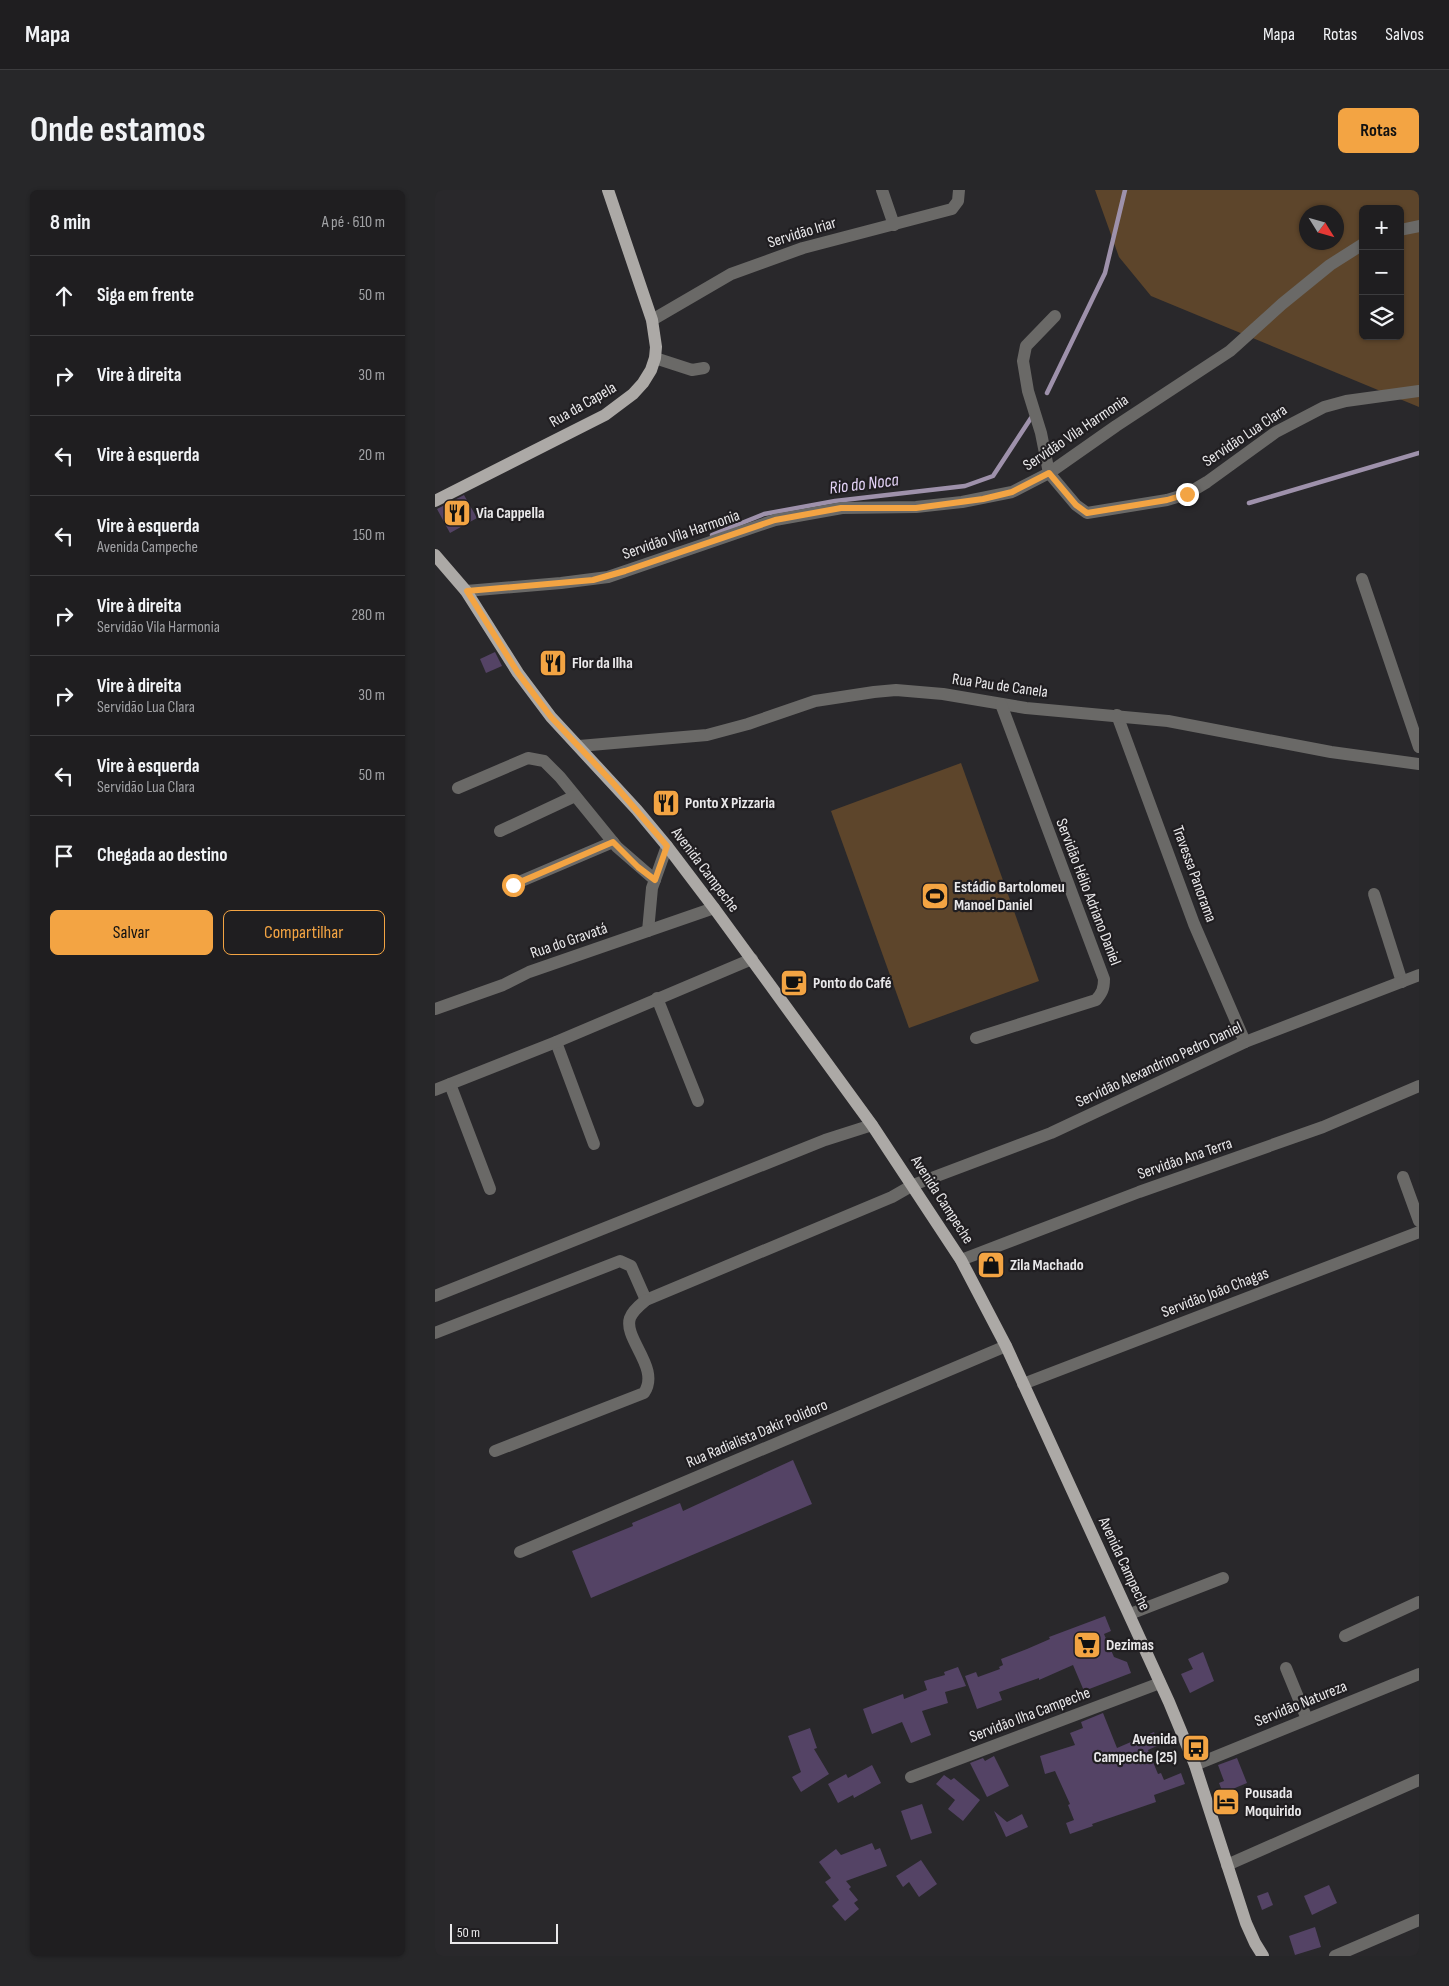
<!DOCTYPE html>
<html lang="pt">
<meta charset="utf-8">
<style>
:root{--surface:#1f1e20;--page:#272729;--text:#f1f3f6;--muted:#a1a2a5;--line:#3c3c3e;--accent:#f3a443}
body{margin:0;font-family:"Sofia Sans Condensed",sans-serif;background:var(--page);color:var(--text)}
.controls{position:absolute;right:15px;top:15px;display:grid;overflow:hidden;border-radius:8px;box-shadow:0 1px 4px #0004}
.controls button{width:45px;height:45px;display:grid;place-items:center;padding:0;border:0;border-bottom:1px solid var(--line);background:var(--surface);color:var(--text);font:25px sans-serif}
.compass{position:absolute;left:864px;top:15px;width:45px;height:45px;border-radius:50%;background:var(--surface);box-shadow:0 1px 4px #0004;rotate:127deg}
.scale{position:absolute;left:15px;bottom:12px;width:108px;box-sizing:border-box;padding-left:5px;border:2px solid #e9e8ea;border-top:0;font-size:14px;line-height:18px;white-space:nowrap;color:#e9e8ea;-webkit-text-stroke:4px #201e21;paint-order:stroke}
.stop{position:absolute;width:15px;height:15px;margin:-11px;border:4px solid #f3a443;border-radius:50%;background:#fff}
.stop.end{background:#f3a443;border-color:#fff;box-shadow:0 1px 5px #0008}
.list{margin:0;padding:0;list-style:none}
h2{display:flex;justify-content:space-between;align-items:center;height:65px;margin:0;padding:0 20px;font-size:21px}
h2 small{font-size:16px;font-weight:400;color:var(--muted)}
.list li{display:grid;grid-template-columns:32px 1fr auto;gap:15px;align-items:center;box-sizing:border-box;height:80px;padding:0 20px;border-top:1px solid var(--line)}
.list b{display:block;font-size:19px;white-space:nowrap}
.list p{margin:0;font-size:16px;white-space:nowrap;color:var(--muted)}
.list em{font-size:16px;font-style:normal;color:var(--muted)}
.actions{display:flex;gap:10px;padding:15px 20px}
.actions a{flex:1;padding:11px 0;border:1px solid var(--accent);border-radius:8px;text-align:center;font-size:18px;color:var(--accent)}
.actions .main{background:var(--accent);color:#111}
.icon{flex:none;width:28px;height:28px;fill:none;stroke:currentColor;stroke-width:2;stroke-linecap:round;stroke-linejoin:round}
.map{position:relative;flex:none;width:984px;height:1766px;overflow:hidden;border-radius:8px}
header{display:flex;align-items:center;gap:30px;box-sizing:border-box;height:70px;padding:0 25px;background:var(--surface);border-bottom:1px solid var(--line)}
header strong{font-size:24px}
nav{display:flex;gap:28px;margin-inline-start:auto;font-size:18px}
.intro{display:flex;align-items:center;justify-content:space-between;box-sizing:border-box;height:120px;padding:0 30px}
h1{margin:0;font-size:35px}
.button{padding:12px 22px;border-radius:8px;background:var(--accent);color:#111;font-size:18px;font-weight:700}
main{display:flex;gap:30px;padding:0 30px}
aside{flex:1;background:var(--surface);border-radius:8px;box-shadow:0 1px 4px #0004}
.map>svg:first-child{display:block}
</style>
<header>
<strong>Mapa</strong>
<nav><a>Mapa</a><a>Rotas</a><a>Salvos</a></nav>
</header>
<div class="intro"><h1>Onde estamos</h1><a class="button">Rotas</a></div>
<main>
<aside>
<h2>8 min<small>A pé · 610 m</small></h2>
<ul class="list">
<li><svg class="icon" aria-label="ahead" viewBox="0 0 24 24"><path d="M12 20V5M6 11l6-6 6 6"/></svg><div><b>Siga em frente</b></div><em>50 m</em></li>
<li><svg class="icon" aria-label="right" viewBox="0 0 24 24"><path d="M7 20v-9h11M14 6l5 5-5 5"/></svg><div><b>Vire à direita</b></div><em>30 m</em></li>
<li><svg class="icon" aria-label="left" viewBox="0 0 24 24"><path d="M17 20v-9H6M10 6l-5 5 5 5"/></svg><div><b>Vire à esquerda</b></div><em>20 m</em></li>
<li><svg class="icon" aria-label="left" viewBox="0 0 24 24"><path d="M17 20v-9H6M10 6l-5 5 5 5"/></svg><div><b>Vire à esquerda</b><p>Avenida Campeche</p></div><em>150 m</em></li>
<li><svg class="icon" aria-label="right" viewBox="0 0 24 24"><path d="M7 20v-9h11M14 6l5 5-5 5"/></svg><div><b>Vire à direita</b><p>Servidão Vila Harmonia</p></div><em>280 m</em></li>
<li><svg class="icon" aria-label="right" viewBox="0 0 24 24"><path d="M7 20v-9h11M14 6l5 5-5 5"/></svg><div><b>Vire à direita</b><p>Servidão Lua Clara</p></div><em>30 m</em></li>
<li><svg class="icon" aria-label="left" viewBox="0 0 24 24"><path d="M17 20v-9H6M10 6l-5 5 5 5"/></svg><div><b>Vire à esquerda</b><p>Servidão Lua Clara</p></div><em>50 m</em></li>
<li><svg class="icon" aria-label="arrive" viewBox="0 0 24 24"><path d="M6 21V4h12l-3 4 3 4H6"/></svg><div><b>Chegada ao destino</b></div></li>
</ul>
<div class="actions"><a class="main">Salvar</a><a>Compartilhar</a></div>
</aside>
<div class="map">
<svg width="984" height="1766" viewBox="0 0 984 1766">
<rect width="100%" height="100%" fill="#29282b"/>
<g fill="#5d452b" fill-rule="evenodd">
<path d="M660,0H984V217L716,106L684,67ZM928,19H965V146H928ZM872,22H902V52H872Z"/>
<polygon points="526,573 604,791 474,838 396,621"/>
</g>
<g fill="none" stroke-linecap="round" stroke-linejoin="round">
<g stroke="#9e91ab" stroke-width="4.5">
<polyline points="612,203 670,83 690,0"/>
<polyline points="814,313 984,263"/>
<polyline points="277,345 329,324 400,311 530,296 558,286 596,228"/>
</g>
</g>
<g fill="#544365">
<polygon points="29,305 42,328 15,343 2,319"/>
<polygon points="60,462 67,476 51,483 45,469"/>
<polygon points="358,1270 377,1314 156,1408 137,1361 198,1336 197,1333 245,1313 248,1321"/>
<polygon points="670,1426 676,1441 669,1444 679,1467 692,1472 696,1483 649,1501 638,1475 604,1490 604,1488 564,1502 567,1510 542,1519 530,1486 541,1482 543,1487 565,1479 564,1477 568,1475 566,1469 592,1459 615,1449 614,1447"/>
<polygon points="768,1462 779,1491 755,1503 746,1484 758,1479 753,1469"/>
<polygon points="523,1477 531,1496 510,1502 513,1513 487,1521 496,1545 476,1553 467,1532 437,1544 428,1519 468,1504 469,1509 492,1500 489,1491 510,1485 509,1482"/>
<polygon points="668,1523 682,1558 719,1542 724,1555 713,1560 723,1584 726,1583 729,1590 746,1583 750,1594 719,1605 721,1612 657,1634 658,1636 635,1644 631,1633 639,1630 633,1615 635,1614 620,1581 610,1584 605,1566 640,1555 635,1543 648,1538 646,1532"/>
<polygon points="375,1538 382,1558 379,1559 394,1584 366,1602 357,1587 366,1582 353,1546"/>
<polygon points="559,1566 574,1596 552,1607 535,1573 548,1568 550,1571"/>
<polygon points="802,1568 812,1593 788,1603 784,1593 789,1591 783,1575"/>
<polygon points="437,1575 446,1593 419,1608 418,1605 403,1613 393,1594 411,1584 413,1588"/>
<polygon points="509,1585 516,1590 519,1588 545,1610 528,1631 513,1619 520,1610 501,1594"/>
<polygon points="487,1614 497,1643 476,1650 466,1621"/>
<polygon points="559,1621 572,1632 587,1624 593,1637 571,1647"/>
<polygon points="437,1653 440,1660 445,1658 452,1676 411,1691 416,1697 414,1699 423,1710 419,1713 424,1719 410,1731 397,1716 404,1710 390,1692 396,1688 384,1672 401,1659 406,1665"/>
<polygon points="486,1670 502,1694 484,1707 474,1692 468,1697 461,1686"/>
<polygon points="894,1695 902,1713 877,1725 869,1706"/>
<polygon points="833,1702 838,1715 827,1720 822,1706"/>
<polygon points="880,1737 886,1757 860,1765 854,1746"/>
</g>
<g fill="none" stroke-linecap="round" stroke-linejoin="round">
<g stroke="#6a6967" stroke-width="12">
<polyline points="447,0 459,35"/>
<polyline points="965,40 984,36"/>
<polyline points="620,126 591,156 588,171 593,201 606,243 614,283 641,315 652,323 732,310 752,304 772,292 841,242 889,217 911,211 984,201"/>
<polyline points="217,130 296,84 368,58 517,19 523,11 524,0"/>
<polyline points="220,168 257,180 269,178"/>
<polyline points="927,389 984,557"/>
<polyline points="31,401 126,393 173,387 340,330 407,318 481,317 527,312 577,302 614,283 681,236 795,161 847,114 895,75 928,54"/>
<polyline points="682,525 759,734 810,852"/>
<polyline points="144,556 272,545 313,534 380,511 439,502 461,500 508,504 591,518 733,531 896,562 984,574"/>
<polyline points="23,598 93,568 109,571 125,587 182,657 220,690"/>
<polyline points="65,641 140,606"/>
<polyline points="77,695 178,652"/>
<polyline points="939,704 967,792"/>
<polyline points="213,741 217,698 232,656"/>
<polyline points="222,808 263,911"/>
<polyline points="0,819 68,795 94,782 279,718"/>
<path d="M541,848L661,810C667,803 669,799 669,789L566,514"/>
<polyline points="121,852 159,954"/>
<polyline points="15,894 55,999"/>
<polyline points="0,900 121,852 317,769"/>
<polyline points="968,987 984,1031"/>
<polyline points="526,1070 704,1002 888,937 984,896"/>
<polyline points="0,1106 390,950 437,935"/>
<polyline points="0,1143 185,1071 196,1076 211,1110 457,1007 478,995 616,943 810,852 984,785"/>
<polyline points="588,1194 984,1042"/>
<path d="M60,1261L209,1203C226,1178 188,1149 195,1128C198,1120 205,1115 211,1110"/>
<polyline points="85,1362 571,1156"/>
<polyline points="695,1424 788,1388"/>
<polyline points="910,1446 984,1412"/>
<polyline points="851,1478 872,1529"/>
<polyline points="760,1575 984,1484"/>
<polyline points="476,1587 725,1493"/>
<polyline points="792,1675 984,1590"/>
<polyline points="900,1766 984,1730"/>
</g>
<g stroke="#aca9a6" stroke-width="12">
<polyline points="0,311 170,225 198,204 208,193 216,180 220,168 221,157 217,130 173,0"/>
<polyline points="0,365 31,401 83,483 116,527 202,620 232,656 279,718 437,935 526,1070 571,1156 734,1512 760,1575 811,1733 820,1753 828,1766"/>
</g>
</g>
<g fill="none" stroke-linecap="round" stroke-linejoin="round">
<polyline stroke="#f3a443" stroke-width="6" points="78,695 178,652 203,677 220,690 232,656 179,594 116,527 83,483 32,401 158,390 190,381 340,330 406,318 481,318 548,309 577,302 614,283 641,315 652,323 732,310 752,304"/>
</g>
<defs>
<g id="restaurant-square" transform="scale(1.4375)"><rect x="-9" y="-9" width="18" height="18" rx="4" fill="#f3a443" stroke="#201e21"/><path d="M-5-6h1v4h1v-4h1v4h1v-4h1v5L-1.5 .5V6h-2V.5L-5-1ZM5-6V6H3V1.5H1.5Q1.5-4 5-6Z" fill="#111"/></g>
<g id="stadium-square" transform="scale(1.4375)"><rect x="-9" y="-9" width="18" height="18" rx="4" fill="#f3a443" stroke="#201e21"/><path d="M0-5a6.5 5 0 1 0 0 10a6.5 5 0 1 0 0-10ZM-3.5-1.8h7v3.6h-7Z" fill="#111"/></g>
<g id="cafe-square" transform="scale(1.4375)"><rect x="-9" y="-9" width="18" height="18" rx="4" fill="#f3a443" stroke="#201e21"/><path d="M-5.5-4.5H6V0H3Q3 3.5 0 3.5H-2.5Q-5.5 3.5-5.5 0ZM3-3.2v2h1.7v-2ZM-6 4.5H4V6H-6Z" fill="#111"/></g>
<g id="shop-square" transform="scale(1.4375)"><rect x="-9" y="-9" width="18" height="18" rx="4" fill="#f3a443" stroke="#201e21"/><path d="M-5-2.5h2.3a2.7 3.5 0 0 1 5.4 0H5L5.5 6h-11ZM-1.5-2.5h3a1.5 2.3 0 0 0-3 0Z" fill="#111"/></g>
<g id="supermarket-square" transform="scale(1.4375)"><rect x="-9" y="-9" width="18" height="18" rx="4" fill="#f3a443" stroke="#201e21"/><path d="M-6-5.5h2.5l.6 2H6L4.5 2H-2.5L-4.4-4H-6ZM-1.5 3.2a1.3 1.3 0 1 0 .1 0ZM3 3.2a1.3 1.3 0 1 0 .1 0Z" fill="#111"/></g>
<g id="bus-square" transform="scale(1.4375)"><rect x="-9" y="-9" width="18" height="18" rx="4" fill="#f3a443" stroke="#201e21"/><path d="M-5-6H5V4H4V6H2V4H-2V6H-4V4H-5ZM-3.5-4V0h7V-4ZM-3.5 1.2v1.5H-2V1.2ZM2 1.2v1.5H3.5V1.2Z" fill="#111"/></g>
<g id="hotel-square" transform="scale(1.4375)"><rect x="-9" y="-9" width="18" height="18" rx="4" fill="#f3a443" stroke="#201e21"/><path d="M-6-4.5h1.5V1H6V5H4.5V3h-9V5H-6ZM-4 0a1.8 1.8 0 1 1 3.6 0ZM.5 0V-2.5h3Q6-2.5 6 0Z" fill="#111"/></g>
</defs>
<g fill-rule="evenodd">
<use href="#restaurant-square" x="22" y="323"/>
<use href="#restaurant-square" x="118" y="473"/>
<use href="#restaurant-square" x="231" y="613"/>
<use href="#stadium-square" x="500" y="706"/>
<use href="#cafe-square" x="359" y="793"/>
<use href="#shop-square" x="556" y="1075"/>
<use href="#supermarket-square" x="652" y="1455"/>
<use href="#bus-square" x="761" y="1558"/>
<use href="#hotel-square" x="791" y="1612"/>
</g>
<g text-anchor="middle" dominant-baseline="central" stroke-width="4.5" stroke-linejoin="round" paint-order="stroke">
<g font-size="16" fill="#e9e8ea" stroke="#201e21">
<text transform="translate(367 43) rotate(-17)">Servidão Iriar</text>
<text transform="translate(148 215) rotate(-30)">Rua da Capela</text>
<text transform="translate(641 243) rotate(-34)">Servidão Vila Harmonia</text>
<text transform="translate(810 246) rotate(-34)">Servidão Lua Clara</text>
<text transform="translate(246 345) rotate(-19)">Servidão Vila Harmonia</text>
<text transform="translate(565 496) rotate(8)">Rua Pau de Canela</text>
<text transform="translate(270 680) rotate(53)">Avenida Campeche</text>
<text transform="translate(759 684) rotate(70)">Travessa Panorama</text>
<text transform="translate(653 702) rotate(69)">Servidão Hélio Adriano Daniel</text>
<text transform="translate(134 751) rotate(-19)">Rua do Gravatá</text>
<text transform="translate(724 875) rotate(-25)">Servidão Alexandrino Pedro Daniel</text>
<text transform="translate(750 969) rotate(-19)">Servidão Ana Terra</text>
<text transform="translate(507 1010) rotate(57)">Avenida Campeche</text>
<text transform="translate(780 1103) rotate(-21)">Servidão João Chagas</text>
<text transform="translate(322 1244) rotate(-23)">Rua Radialista Dakir Polidoro</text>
<text transform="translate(689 1374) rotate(65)">Avenida Campeche</text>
<text transform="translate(866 1514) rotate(-22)">Servidão Natureza</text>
<text transform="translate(595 1525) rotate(-21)">Servidão Ilha Campeche</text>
</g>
<g font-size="16" font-weight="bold" fill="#e9e8ea" stroke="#201e21" text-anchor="start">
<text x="41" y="323">Via Cappella</text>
<text x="137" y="473">Flor da Ilha</text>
<text x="250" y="613">Ponto X Pizzaria</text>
<text x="519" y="697">Estádio Bartolomeu<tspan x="519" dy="18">Manoel Daniel</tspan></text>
<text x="378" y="793">Ponto do Café</text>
<text x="575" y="1075">Zila Machado</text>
<text x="671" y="1455">Dezimas</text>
<text x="742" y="1549" text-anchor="end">Avenida<tspan x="742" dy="18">Campeche (25)</tspan></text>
<text x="810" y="1603">Pousada<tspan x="810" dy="18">Moquirido</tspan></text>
</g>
<g font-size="18" font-style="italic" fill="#e3d2f6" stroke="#201e21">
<text transform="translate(429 294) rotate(-7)">Rio do Noca</text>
</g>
</g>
</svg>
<div class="controls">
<button>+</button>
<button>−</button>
<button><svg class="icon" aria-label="layers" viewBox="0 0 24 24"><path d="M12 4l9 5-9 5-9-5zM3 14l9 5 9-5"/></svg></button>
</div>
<svg class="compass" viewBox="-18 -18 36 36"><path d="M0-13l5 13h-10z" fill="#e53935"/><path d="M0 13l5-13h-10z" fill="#a1a2a5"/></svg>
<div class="scale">50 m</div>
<div class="stop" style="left:78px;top:695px"></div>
<div class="stop end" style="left:752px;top:304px"></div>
</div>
</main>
